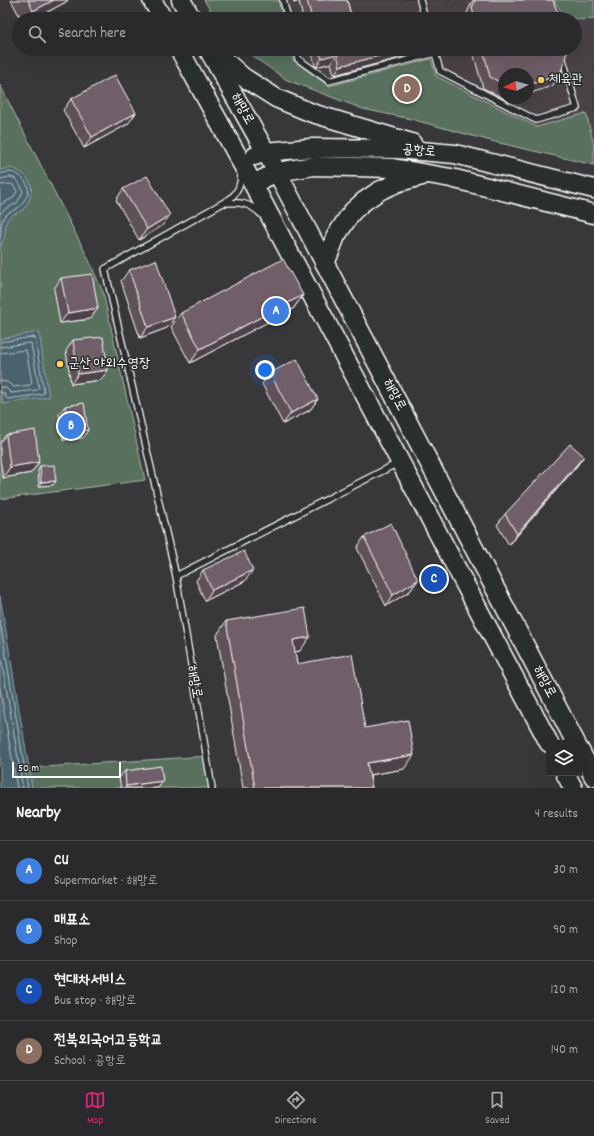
<!DOCTYPE html>
<meta charset="utf-8">
<style>
:root{--surface:#2a292b;--page:#363537;--text:#f1f3f6;--muted:#a5a6a9;--line:#464547;--accent:#db2777}
body{margin:0;font-family:Dekko,"Poor Story",sans-serif;background:var(--page);color:var(--text)}
.controls{position:absolute;right:12px;bottom:12px;display:grid;overflow:hidden;border-radius:0px;box-shadow:0 4px 16px #0002}
.controls button{width:36px;height:36px;display:grid;place-items:center;padding:0;border:0;border-bottom:1px solid var(--line);background:var(--surface);color:var(--text);font:20px sans-serif}
.compass{position:absolute;left:498px;top:68px;width:36px;height:36px;border-radius:50%;background:var(--surface);box-shadow:0 4px 16px #0002;rotate:264deg}
.scale{position:absolute;left:12px;bottom:10px;width:109px;box-sizing:border-box;padding-left:4px;border:2px solid #fff;border-top:0;font-size:11px;line-height:14px;white-space:nowrap;color:#fff;-webkit-text-stroke:3px #2a2d2e;paint-order:stroke}
.you{position:absolute;left:265px;top:370px;width:14px;height:14px;margin:-10px;border:3px solid #fff;border-radius:50%;background:#1a73e8;box-shadow:0 0 0 6px #1a73e833}
.badge{display:grid;place-items:center;width:26px;height:26px;border-radius:50%;background:var(--accent);color:#fff;font-size:13px;font-weight:700}
.pin{position:absolute;translate:-50% -50%;border:2px solid #fff;box-shadow:0 1px 4px #0006}
.list{margin:0;padding:0;list-style:none}
h2{display:flex;justify-content:space-between;align-items:center;height:52px;margin:0;padding:0 16px;font-size:17px}
h2 small{font-size:13px;font-weight:400;color:var(--muted)}
.list li{display:grid;grid-template-columns:26px 1fr auto;gap:12px;align-items:center;box-sizing:border-box;height:60px;padding:0 16px;border-top:1px solid var(--line)}
.list b{display:block;font-size:15px;white-space:nowrap}
.list p{margin:0;font-size:13px;white-space:nowrap;color:var(--muted)}
.list em{font-size:13px;font-style:normal;color:var(--muted)}
.icon{flex:none;width:22px;height:22px;fill:none;stroke:currentColor;stroke-width:2;stroke-linecap:round;stroke-linejoin:round}
.map{position:relative;flex:none;width:594px;height:788px;overflow:hidden}
.search{position:absolute;background:var(--surface);box-shadow:0 4px 16px #0002;left:12px;right:12px;top:12px;height:44px;display:flex;align-items:center;gap:10px;box-sizing:border-box;padding:0 14px;border-radius:22px;color:var(--muted);font-size:15px}
.sheet{height:292px;background:var(--surface)}
nav{display:flex;justify-content:space-around;align-items:center;box-sizing:border-box;height:56px;border-top:1px solid var(--line);background:var(--surface);font-size:11px;color:var(--muted)}
nav a{display:grid;justify-items:center;gap:2px}
nav .on{color:var(--accent)}
.map>svg:first-child{display:block}
</style>
<div class="map">
<svg width="594" height="788" viewBox="0 0 594 788">
<rect width="100%" height="100%" fill="#383739"/>
<filter id="ink" filterUnits="userSpaceOnUse"><feTurbulence type="fractalNoise" baseFrequency=".025" numOctaves="2"/><feDisplacementMap in="SourceGraphic" scale="8" xChannelSelector="R" yChannelSelector="G"/><feConvolveMatrix kernelMatrix="1 2 1 2 8 2 1 2 1" color-interpolation-filters="sRGB"/></filter>
<g filter="url(#ink)">
<path fill="#484347" fill-rule="evenodd" d="M204,0H594V165L491,141L411,119L363,109L287,80L242,49H575V19H216ZM504,74H528V98H504Z"/>
<g fill="#58705d" stroke="#acb8ae">
<polygon points="204,0 278,0 283,19 216,19"/>
<path d="M554,0H594V19C573,21 564,19 554,0Z"/>
<polygon points="242,49 291,49 293,60 329,86 431,59 436,76 537,127 586,113 594,145 594,165 491,141 411,119 363,109 287,80"/>
<polygon points="0,85 87,256 103,292 145,480 0,499"/>
<polygon points="207,756 212,788 32,788 29,768"/>
</g>
<g fill="#4a646e" stroke="#92a2a8">
<path d="M11,168C25,172 37,184 29,200C27,204 26,207 22,210C17,214 10,214 7,220C5,224 6,228 5,232C5,238 3,242 0,247V170Z"/>
<polygon points="39,332 49,397 3,404 0,384 0,339"/>
<polygon points="0,596 29,768 32,788 0,788"/>
</g>
<g fill="none" stroke-linecap="round" stroke-linejoin="round">
<g stroke="#b7c1c5" stroke-width="1">
<path d="M0,174C3,173 6,172 9,172C19,172 30,183 28,193C28,195 26,198 25,199C19,213 7,209 3,219C0,225 2,232 0,238"/>
<path d="M0,179C3,179 7,177 10,177C18,178 21,185 23,192L17,203L5,209L0,214"/>
<polyline points="0,185 11,184 14,186 17,191 13,198 0,205"/>
<polyline points="0,342 34,337 35,338 44,392 43,394 8,399 6,398 4,393 0,392"/>
<polyline points="0,347 29,343 31,343 39,388 37,390 11,393 6,388 0,387"/>
<polyline points="0,353 26,350 32,383 30,385 14,387 7,382 0,381"/>
<polyline points="0,621 28,788"/>
<polyline points="0,651 23,788"/>
<polyline points="0,688 17,788"/>
</g>
<g stroke="#fff" stroke-width="8">
<g id="service">
<polyline points="283,0 288,19"/>
<polyline points="420,0 425,19"/>
<polyline points="296,49 298,59 329,81 435,53"/>
<polyline points="434,49 440,71 536,120 577,108 560,49"/>
<path d="M241,174C241,185 238,192 230,199L105,269L176,576L398,463"/>
<path d="M225,203C241,202 249,203 261,214"/>
<polyline points="176,576 212,788"/>
</g>
</g>
<g stroke="#fff" stroke-width="21">
<g id="primary">
<polyline points="152,0 163,19"/>
<polyline points="181,0 192,19"/>
<polyline points="179,49 253,184 549,743"/>
<polyline points="208,49 277,172 576,743"/>
<polyline points="216,53 243,77 276,98 312,113 412,143"/>
<polyline points="255,156 265,152 311,148 397,149 455,154 594,189"/>
<polyline points="253,184 277,172 314,166 393,168 451,178 594,214"/>
<polyline points="325,264 336,236 349,216 353,211 363,202 379,191 399,182 422,176"/>
<polyline points="579,749 594,777"/>
<polyline points="565,773 573,788"/>
</g>
</g>
<use href="#service" stroke="#2a2d2e" stroke-width="5.5"/>
<use href="#primary" stroke="#2a2d2e" stroke-width="18"/>
</g>
<g fill="#5f5159" stroke="#fff">
<polygon points="11,0 68,0 66,2 34,19 21,19"/>
<polygon points="293,0 347,0 352,19 303,19 299,1 294,3"/>
<polygon points="473,0 553,0 556,9 561,19 464,19"/>
<polygon points="311,49 408,49 403,57 334,75 331,63 316,67 315,66"/>
<polygon points="472,49 566,49 552,86 504,74 504,98 514,98 507,100 483,88"/>
<polygon points="71,99 128,124 84,148 63,110"/>
<polygon points="123,189 162,226 139,240 116,200"/>
<polygon points="129,270 167,328 140,338 121,281"/>
<polygon points="61,278 98,308 90,319 60,323 54,289"/>
<polygon points="303,295 293,309 190,363 171,327 181,313"/>
<polygon points="73,340 108,370 101,380 71,384 66,351"/>
<polygon points="270,373 318,399 310,410 283,424 262,384"/>
<polygon points="65,406 83,438 63,440 59,414"/>
<polygon points="6,435 39,462 31,473 3,478 0,459 0,443"/>
<polygon points="584,456 576,467 509,545 497,525 505,514"/>
<polygon points="40,466 53,485 39,486 38,470"/>
<polygon points="364,537 418,580 410,591 386,606 357,548"/>
<polygon points="203,570 245,581 205,601 196,581"/>
<polygon points="226,621 300,651 295,652 297,664 365,728 404,769 370,775 372,788 243,788 217,635"/>
<polygon points="125,771 163,781 158,788 121,788 119,778"/>
</g>
<g fill="#4e4248" stroke="#fff">
<polygon points="54,0 68,0 66,2 34,19 27,19 33,11"/>
<polygon points="295,0 300,0 299,1 294,3"/>
<polygon points="406,49 408,49 403,57 334,75 340,66"/>
<polygon points="337,54 331,63 316,67 322,58"/>
<polygon points="560,75 552,86 528,94 528,85"/>
<polygon points="508,98 514,98 507,100"/>
<polygon points="136,113 128,124 84,148 92,137"/>
<polygon points="170,215 162,226 139,240 147,229"/>
<polygon points="303,295 293,309 190,363 200,349"/>
<polygon points="98,308 90,319 60,323 68,313"/>
<polygon points="175,317 167,328 140,338 148,327"/>
<polygon points="108,370 101,380 71,384 78,374"/>
<polygon points="318,399 310,410 283,424 291,413"/>
<polygon points="88,430 83,438 63,440 68,432"/>
<polygon points="584,456 576,467 509,545 517,534"/>
<polygon points="39,462 31,473 3,478 10,467"/>
<polygon points="56,481 53,485 39,486 41,482"/>
<polygon points="253,570 245,581 205,601 212,590"/>
<polygon points="418,580 410,591 386,606 393,595"/>
<polygon points="310,637 300,651 283,654 293,640"/>
<polygon points="414,755 404,769 358,777 367,763"/>
<polygon points="163,781 158,788 125,788 126,786"/>
</g>
<g fill="#6f5e67" stroke="#fff">
<polygon points="28,0 54,0 33,11"/>
<polygon points="307,0 347,0 352,19 312,19"/>
<polygon points="475,0 553,0 556,9 559,12 561,19 475,19 472,8"/>
<polygon points="400,12 402,19 374,19"/>
<polygon points="319,49 406,49 340,66 337,54 322,58 321,57"/>
<polygon points="483,49 566,49 567,52 560,75 528,85 528,74 504,74 504,84 490,77"/>
<polygon points="115,75 136,113 92,137 71,99"/>
<polygon points="147,176 170,215 147,229 123,189"/>
<polygon points="283,259 303,295 200,349 181,313"/>
<polygon points="156,260 175,317 148,327 129,270"/>
<polygon points="92,274 98,308 68,313 61,278"/>
<polygon points="103,337 108,370 78,374 73,340"/>
<polygon points="297,359 318,399 291,413 270,373"/>
<polygon points="84,403 88,430 68,432 65,406"/>
<polygon points="35,430 39,462 10,467 6,435"/>
<polygon points="570,444 584,456 517,534 505,514"/>
<polygon points="54,465 56,481 41,482 40,466"/>
<polygon points="391,523 418,580 393,595 364,537"/>
<polygon points="244,551 253,570 212,590 203,570"/>
<polygon points="305,608 310,637 293,640 297,664 352,654 365,728 408,720 414,755 367,763 372,788 255,788 226,621"/>
<polygon points="161,766 163,781 126,786 125,771"/>
</g>
</g>
<g fill="#ffd166" stroke="#2a2d2e" stroke-width="1.5">
<circle cx="541" cy="80" r="4"/>
<circle cx="60" cy="364" r="4"/>
</g>
<g text-anchor="middle" dominant-baseline="central" stroke-width="3" stroke-linejoin="round" paint-order="stroke">
<g font-size="14" fill="#fff" stroke="#2a2d2e" text-anchor="start">
<text x="549" y="80">체육관</text>
<text x="68" y="364">군산 야외수영장</text>
</g>
<g font-size="14" fill="#fff" stroke="#2a2d2e">
<text transform="translate(242 109) rotate(61)">해망로</text>
<text transform="translate(419 151) rotate(5)">공항로</text>
<text transform="translate(394 395) rotate(62)">해망로</text>
<text transform="translate(194 682) rotate(80)">해망로</text>
<text transform="translate(544 682) rotate(62)">해망로</text>
</g>
</g>
</svg>
<div class="controls">
<button><svg class="icon" aria-label="layers" viewBox="0 0 24 24"><path d="M12 4l9 5-9 5-9-5zM3 14l9 5 9-5"/></svg></button>
</div>
<svg class="compass" viewBox="-18 -18 36 36"><path d="M0-13l5 13h-10z" fill="#e53935"/><path d="M0 13l5-13h-10z" fill="#a5a6a9"/></svg>
<div class="scale">50 m</div>
<div class="you"></div>
<div class="pin badge" style="left:276px;top:311px;background:#3f7fe0">A</div>
<div class="pin badge" style="left:71px;top:426px;background:#3f7fe0">B</div>
<div class="pin badge" style="left:434px;top:579px;background:#1a4fb4">C</div>
<div class="pin badge" style="left:407px;top:89px;background:#8d6e63">D</div>
<div class="search"><svg class="icon" aria-label="search" viewBox="0 0 24 24"><circle cx="10" cy="10" r="6"/><path d="M15 15l6 6"/></svg>Search here</div>
</div>
<section class="sheet">
<h2>Nearby<small>4 results</small></h2>
<ul class="list">
<li><span class="badge" style="background:#3f7fe0">A</span><div><b>CU</b><p>Supermarket · 해망로</p></div><em>30 m</em></li>
<li><span class="badge" style="background:#3f7fe0">B</span><div><b>매표소</b><p>Shop</p></div><em>90 m</em></li>
<li><span class="badge" style="background:#1a4fb4">C</span><div><b>현대차서비스</b><p>Bus stop · 해망로</p></div><em>120 m</em></li>
<li><span class="badge" style="background:#8d6e63">D</span><div><b>전북외국어고등학교</b><p>School · 공항로</p></div><em>140 m</em></li>
</ul>
</section>
<nav>
<a class="on"><svg class="icon" aria-label="map" viewBox="0 0 24 24"><path d="M3 6l6-2 6 2 6-2v14l-6 2-6-2-6 2zM9 4v14M15 6v14"/></svg>Map</a>
<a><svg class="icon" aria-label="directions" viewBox="0 0 24 24"><path d="M12 3l9 9-9 9-9-9zM9 14v-3h6M13 9l2 2-2 2"/></svg>Directions</a>
<a><svg class="icon" aria-label="saved" viewBox="0 0 24 24"><path d="M7 4h10v16l-5-4-5 4z"/></svg>Saved</a>
</nav>
